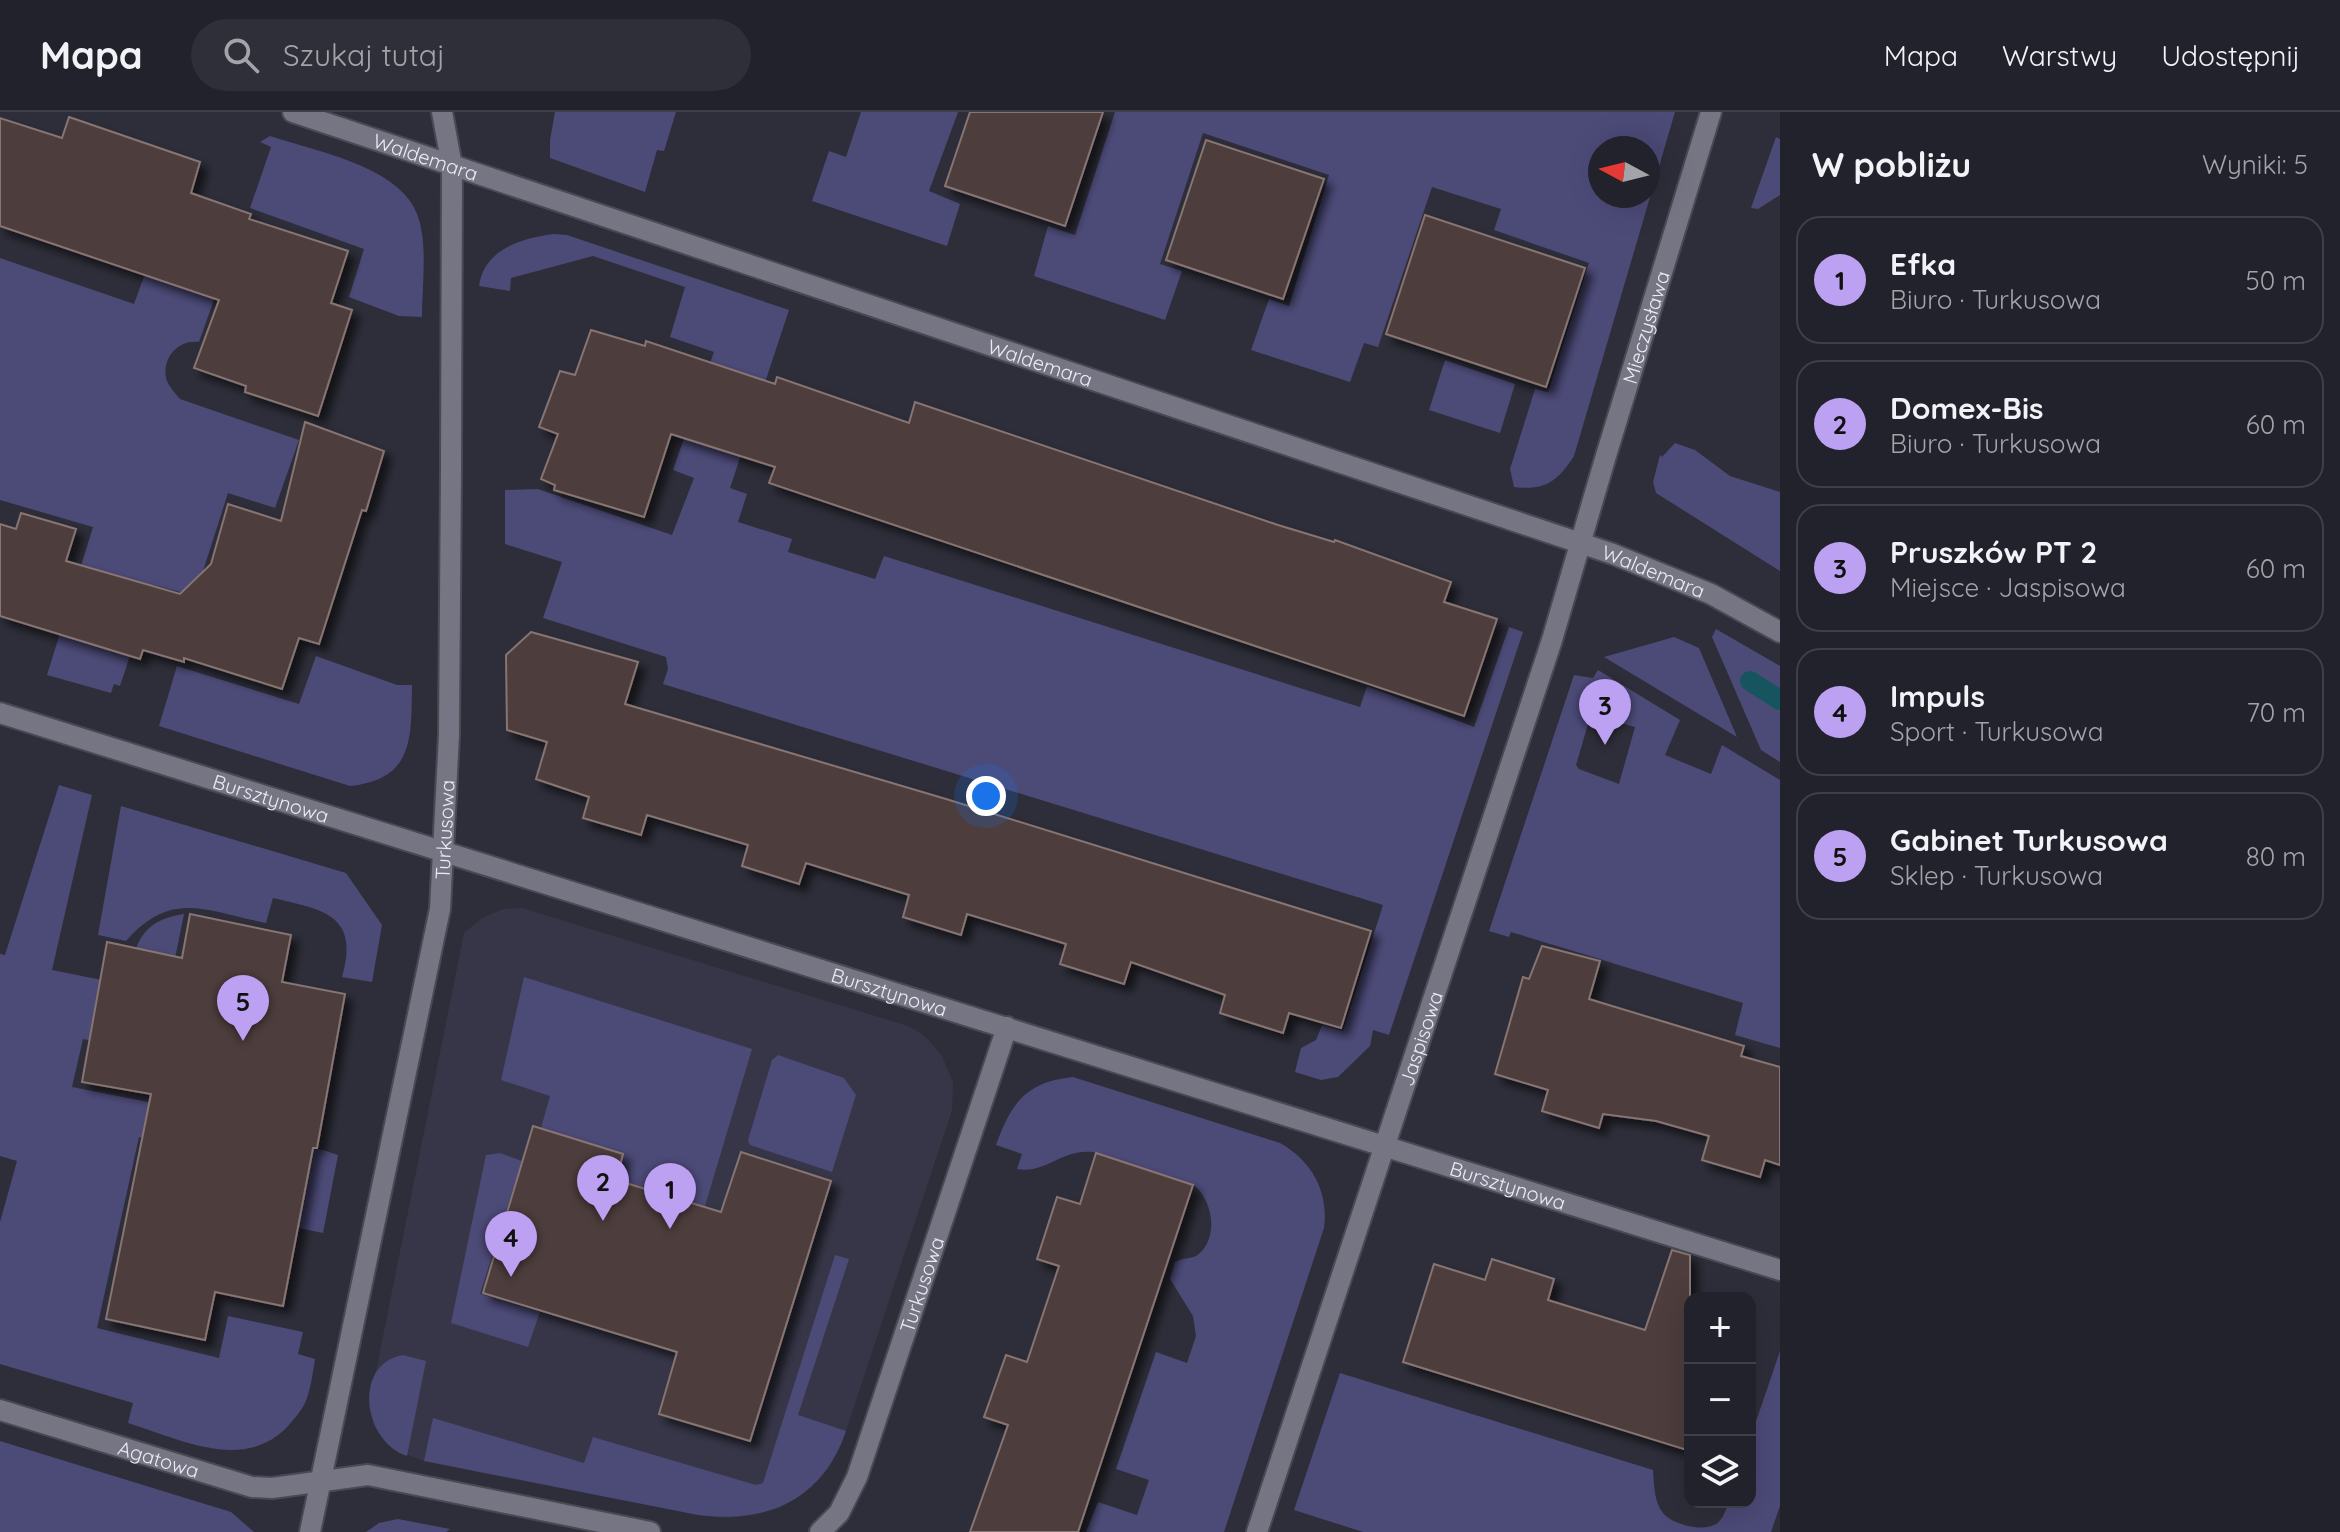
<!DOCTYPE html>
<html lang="pl">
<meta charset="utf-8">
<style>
:root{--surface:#22222c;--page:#2e2f38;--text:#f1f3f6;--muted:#a2a4a9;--line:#3f3f48;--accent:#bca0f2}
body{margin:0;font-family:Quicksand,sans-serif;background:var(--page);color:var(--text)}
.controls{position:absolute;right:24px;bottom:24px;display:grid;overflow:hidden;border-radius:16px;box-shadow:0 8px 32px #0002}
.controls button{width:72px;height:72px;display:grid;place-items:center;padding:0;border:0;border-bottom:2px solid var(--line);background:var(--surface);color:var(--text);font:40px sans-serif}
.compass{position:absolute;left:1588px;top:24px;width:72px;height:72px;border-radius:50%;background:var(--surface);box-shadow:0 8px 32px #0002;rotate:277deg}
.you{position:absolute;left:986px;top:684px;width:28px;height:28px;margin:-20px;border:6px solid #fff;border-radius:50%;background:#1a73e8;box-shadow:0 0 0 12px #1a73e833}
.badge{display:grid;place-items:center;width:52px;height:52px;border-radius:50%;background:var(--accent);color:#111;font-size:26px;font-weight:700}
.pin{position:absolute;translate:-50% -66px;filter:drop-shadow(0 2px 4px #0008)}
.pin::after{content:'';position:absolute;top:42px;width:28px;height:24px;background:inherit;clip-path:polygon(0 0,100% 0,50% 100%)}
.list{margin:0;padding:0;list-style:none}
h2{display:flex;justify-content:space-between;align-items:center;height:104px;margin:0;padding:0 32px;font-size:34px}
h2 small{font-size:26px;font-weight:400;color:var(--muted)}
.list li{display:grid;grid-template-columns:52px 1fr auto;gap:24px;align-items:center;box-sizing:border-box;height:128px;margin:0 16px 16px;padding:0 16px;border:2px solid var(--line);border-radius:24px}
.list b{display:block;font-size:30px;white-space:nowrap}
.list p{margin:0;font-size:26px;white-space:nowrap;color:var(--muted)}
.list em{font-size:26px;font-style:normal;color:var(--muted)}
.icon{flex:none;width:44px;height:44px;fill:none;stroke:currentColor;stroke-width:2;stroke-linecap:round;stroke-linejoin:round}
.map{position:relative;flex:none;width:1780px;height:1420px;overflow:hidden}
header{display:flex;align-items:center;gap:48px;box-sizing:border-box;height:112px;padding:0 40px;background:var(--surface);border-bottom:2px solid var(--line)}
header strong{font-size:38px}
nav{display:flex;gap:44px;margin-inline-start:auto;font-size:28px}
.search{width:560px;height:72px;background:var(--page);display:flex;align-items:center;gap:20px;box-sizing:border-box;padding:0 28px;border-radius:44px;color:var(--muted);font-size:30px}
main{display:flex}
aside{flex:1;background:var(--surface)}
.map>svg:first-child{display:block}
</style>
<header>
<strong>Mapa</strong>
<div class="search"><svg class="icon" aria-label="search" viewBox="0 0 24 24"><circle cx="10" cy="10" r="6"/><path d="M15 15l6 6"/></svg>Szukaj tutaj</div>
<nav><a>Mapa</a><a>Warstwy</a><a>Udostępnij</a></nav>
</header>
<main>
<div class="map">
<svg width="1780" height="1420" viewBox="0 0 1780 1420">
<defs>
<filter id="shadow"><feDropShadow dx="7" dy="7" stdDeviation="4" flood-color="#0009"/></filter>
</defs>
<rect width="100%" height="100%" fill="#2e2e3a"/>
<polygon fill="#363648" points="522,796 908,914 922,922 933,933 942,944 953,970 952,998 841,1334 829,1356 817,1369 780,1396 754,1403 727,1406 698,1403 424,1349 393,1337 374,1314 369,1294 464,821 482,806 503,797"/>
<g fill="#4c4a77" fill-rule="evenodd">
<polygon points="555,0 676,0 664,39 657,38 645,80 550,46 550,28"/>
<polygon points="861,0 958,0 929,79 960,92 947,134 812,89 829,39 846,45"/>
<path d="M1115,0H1675L1574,344C1558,369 1545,379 1514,375L1510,357L1535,277L1548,280L1589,151L1494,118L1501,97L1432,75L1378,235L1364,231L1350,270L1251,238L1269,187L1289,194L1329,63L1203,21L1160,152L1182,159L1165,208L1034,164L1048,114L1075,123ZM1600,36H1648V84H1600Z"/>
<path d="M270,24C317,40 408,55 420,111C427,140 422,175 422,205L399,204L349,185L364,137L250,96L271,35L260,30Z"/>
<polygon points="1776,25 1780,27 1780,83 1758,97 1751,96"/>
<path d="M554,122L567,123L789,198L730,376L747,382L738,410L792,427L788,440L875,467L884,444L1360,595L1367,574L1474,615L1509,515L1523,520L1389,923L1373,918L1370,934L1338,965L1321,968L1295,960L1301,936L1316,928L1322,913L1343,919L1383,793L663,572L668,557L666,545L543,506L562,450L505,432V378L538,377L672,423L694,366L673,358L714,240L670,225L685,175L593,144L511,166L510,179L479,174C484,137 522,126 554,122Z"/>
<path d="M0,146L134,192L146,159L216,182L199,230C180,227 162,244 166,266C168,274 175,281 180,287L299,328L275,396L228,381L195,484L153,473L120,574L114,572L111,581L47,563L93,415L0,388Z"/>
<polygon points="1445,248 1515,272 1500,321 1429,298"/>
<polygon points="1675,331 1695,338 1730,364 1780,380 1780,459 1656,381 1653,370 1660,343 1662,345"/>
<polygon points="1716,517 1780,554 1780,650 1761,638 1712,525"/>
<polygon points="1674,525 1699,536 1737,625 1604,545"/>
<path d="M316,544L397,573H412C411,625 415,667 350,674L159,614L177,554L299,592Z"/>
<path d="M1598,558L1680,608L1665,643L1711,662L1722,633L1780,668V936L1735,923L1743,891L1511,820L1509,825L1489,819L1574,563L1593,566ZM1591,602L1635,615L1619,672L1579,657L1576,653Z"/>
<path d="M59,673L92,683L52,858L127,873C135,834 138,809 184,802L156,940L83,927L72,975L204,1001L202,1015L323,1038L338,1043L323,1121L254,1107L266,1053L139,1025L97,1216L219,1246L228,1204L303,1220L298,1242L315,1247C313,1260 311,1275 306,1289C302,1298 295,1306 288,1314C244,1361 180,1327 128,1311L133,1291L0,1252V1110L17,1049L0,1044V842L5,843Z"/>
<path d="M121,694L346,761L382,813L372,870L342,865C360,802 323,798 273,786L266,811C206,799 172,777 126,829L98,823Z"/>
<polygon points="524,865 752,937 705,1094 616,1067 623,1042 541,1016 550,984 501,968"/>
<polygon points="778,943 844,966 856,983 832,1060 750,1033 748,1028 772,948"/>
<path d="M1073,965L1280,1031C1312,1049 1329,1080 1324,1116L1224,1420H1086L1098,1390L1137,1403L1149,1368L1116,1357L1156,1240L1187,1251L1196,1224L1193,1204L1170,1167L1175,1150C1183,1145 1193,1148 1200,1141C1218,1124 1213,1090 1195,1074L1093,1040C1060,1037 1047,1062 1017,1057L1022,1042L996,1033C1011,991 1026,970 1073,965Z"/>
<polygon points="500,1041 522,1049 480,1182 540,1200 528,1235 451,1211 486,1043"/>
<path d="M835,1143L849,1147L798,1303L846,1319C822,1388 768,1412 698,1403L424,1349L433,1306L584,1351L593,1325L756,1373L763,1371Z"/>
<path d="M1780,1239V1394L1771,1420H1363L1294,1398L1340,1261L1653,1358C1654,1372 1654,1390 1663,1401C1673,1413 1703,1420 1716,1412C1723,1408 1726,1397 1729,1390H1750V1327Z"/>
<path d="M403,1243L426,1249L407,1344C363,1330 352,1252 403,1243Z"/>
<polygon points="0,1329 231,1400 254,1420 0,1420"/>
<polygon points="398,1407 450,1417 446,1420 366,1420 379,1411"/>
</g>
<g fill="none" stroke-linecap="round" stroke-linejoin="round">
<polyline stroke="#165560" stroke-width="20" points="1750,569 1780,588"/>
</g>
<g fill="#4d3e3c" stroke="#867472" stroke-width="2" filter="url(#shadow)">
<polygon points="970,0 1103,0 1065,114 945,74"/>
<polygon points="69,5 200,50 191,81 251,102 249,107 348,139 331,191 352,198 318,304 245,280 246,274 194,256 219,188 0,114 0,6 62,26"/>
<polygon points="1206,28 1324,67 1283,187 1166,148"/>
<polygon points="1425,103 1585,156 1546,275 1386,222"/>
<polygon points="591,218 645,234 646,229 775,272 777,265 909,311 915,290 1278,413 1334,430 1335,428 1451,470 1444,490 1497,507 1464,604 769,371 775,355 671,322 644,405 554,378 555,373 541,367 558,322 539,315 560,259 575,263"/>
<polygon points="305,310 384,339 366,399 362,398 319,532 299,526 282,577 184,546 184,550 143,538 140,547 0,504 0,412 16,417 21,401 76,417 66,449 180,482 211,452 228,392 281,409"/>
<polygon points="531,520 638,550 625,592 946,687 1371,819 1341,916 1289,901 1283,921 1220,901 1225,883 1131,850 1124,872 1060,852 1066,832 967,802 961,823 903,805 909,783 806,751 799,772 742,754 748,733 647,703 641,723 583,706 589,685 536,667 547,630 507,618 506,543"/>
<polygon points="190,802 291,823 282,870 345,882 317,1036 313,1036 283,1194 215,1180 205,1228 106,1207 151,982 82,970 107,830 182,846"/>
<polygon points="1542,834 1600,849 1589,887 1744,934 1741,944 1780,955 1780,1053 1765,1048 1760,1065 1702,1048 1709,1024 1656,1009 1603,1002 1599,1016 1542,999 1548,978 1495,962 1523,865 1529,867"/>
<polygon points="533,1014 623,1042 616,1068 721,1100 741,1040 831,1069 750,1329 659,1302 677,1240 483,1181"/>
<polygon points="1096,1041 1193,1073 1087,1393 1078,1420 970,1420 1008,1313 984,1305 1006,1243 1027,1250 1059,1154 1037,1147 1057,1085 1080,1092"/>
<polygon points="1672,1138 1690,1143 1690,1339 1403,1250 1434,1152 1485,1168 1492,1147 1554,1167 1548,1188 1645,1218"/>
</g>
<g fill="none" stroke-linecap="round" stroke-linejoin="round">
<g stroke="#494953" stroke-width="24">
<g id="minor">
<path id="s1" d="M293,0L1613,442L1711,482L1780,520"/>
<path id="s2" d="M0,601L1780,1158"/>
<path id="s3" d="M0,1298L252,1375L272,1376L368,1363L650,1420"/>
<path id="s4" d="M310,1420L440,797L449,623L451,358L452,54L442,0"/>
<path id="s5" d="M820,1420L839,1401L857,1365L1007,915"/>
<path id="s6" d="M1257,1420L1552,528L1605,347L1711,0"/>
</g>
</g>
<use href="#minor" stroke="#757584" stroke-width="20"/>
</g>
<g text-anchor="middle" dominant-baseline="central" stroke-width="6" stroke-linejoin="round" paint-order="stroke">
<g font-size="20" fill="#ebebf3" stroke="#16161c">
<text stroke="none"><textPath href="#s1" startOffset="140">Waldemara</textPath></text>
<text stroke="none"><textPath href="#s6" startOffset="1266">Mieczysława</textPath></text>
<text stroke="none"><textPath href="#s1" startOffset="788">Waldemara</textPath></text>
<text stroke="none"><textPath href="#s1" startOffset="1436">Waldemara</textPath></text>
<text stroke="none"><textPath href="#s2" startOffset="284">Bursztynowa</textPath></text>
<text stroke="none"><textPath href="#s4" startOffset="716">Turkusowa</textPath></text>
<text stroke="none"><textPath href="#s2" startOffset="932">Bursztynowa</textPath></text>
<text stroke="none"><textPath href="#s6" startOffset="520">Jaspisowa</textPath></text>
<text stroke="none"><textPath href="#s2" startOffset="1580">Bursztynowa</textPath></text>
<text stroke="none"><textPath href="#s5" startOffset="270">Turkusowa</textPath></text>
<text stroke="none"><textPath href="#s3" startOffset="166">Agatowa</textPath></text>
</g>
</g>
</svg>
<div class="controls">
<button>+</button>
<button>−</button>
<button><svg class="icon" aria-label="layers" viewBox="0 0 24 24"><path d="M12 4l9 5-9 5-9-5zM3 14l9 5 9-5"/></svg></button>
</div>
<svg class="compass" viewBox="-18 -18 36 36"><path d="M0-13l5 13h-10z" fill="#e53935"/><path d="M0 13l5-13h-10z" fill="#a2a4a9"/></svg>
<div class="you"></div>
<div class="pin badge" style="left:670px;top:1117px">1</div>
<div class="pin badge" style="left:603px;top:1109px">2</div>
<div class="pin badge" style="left:1605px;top:633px">3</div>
<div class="pin badge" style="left:511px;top:1165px">4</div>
<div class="pin badge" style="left:243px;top:929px">5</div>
</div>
<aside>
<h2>W pobliżu<small>Wyniki: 5</small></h2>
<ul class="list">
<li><span class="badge">1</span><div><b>Efka</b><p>Biuro · Turkusowa</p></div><em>50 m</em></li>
<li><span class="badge">2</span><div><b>Domex-Bis</b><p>Biuro · Turkusowa</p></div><em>60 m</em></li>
<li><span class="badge">3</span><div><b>Pruszków PT 2</b><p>Miejsce · Jaspisowa</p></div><em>60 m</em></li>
<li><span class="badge">4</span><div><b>Impuls</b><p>Sport · Turkusowa</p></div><em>70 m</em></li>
<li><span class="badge">5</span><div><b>Gabinet Turkusowa</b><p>Sklep · Turkusowa</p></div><em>80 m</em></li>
</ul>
</aside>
</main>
